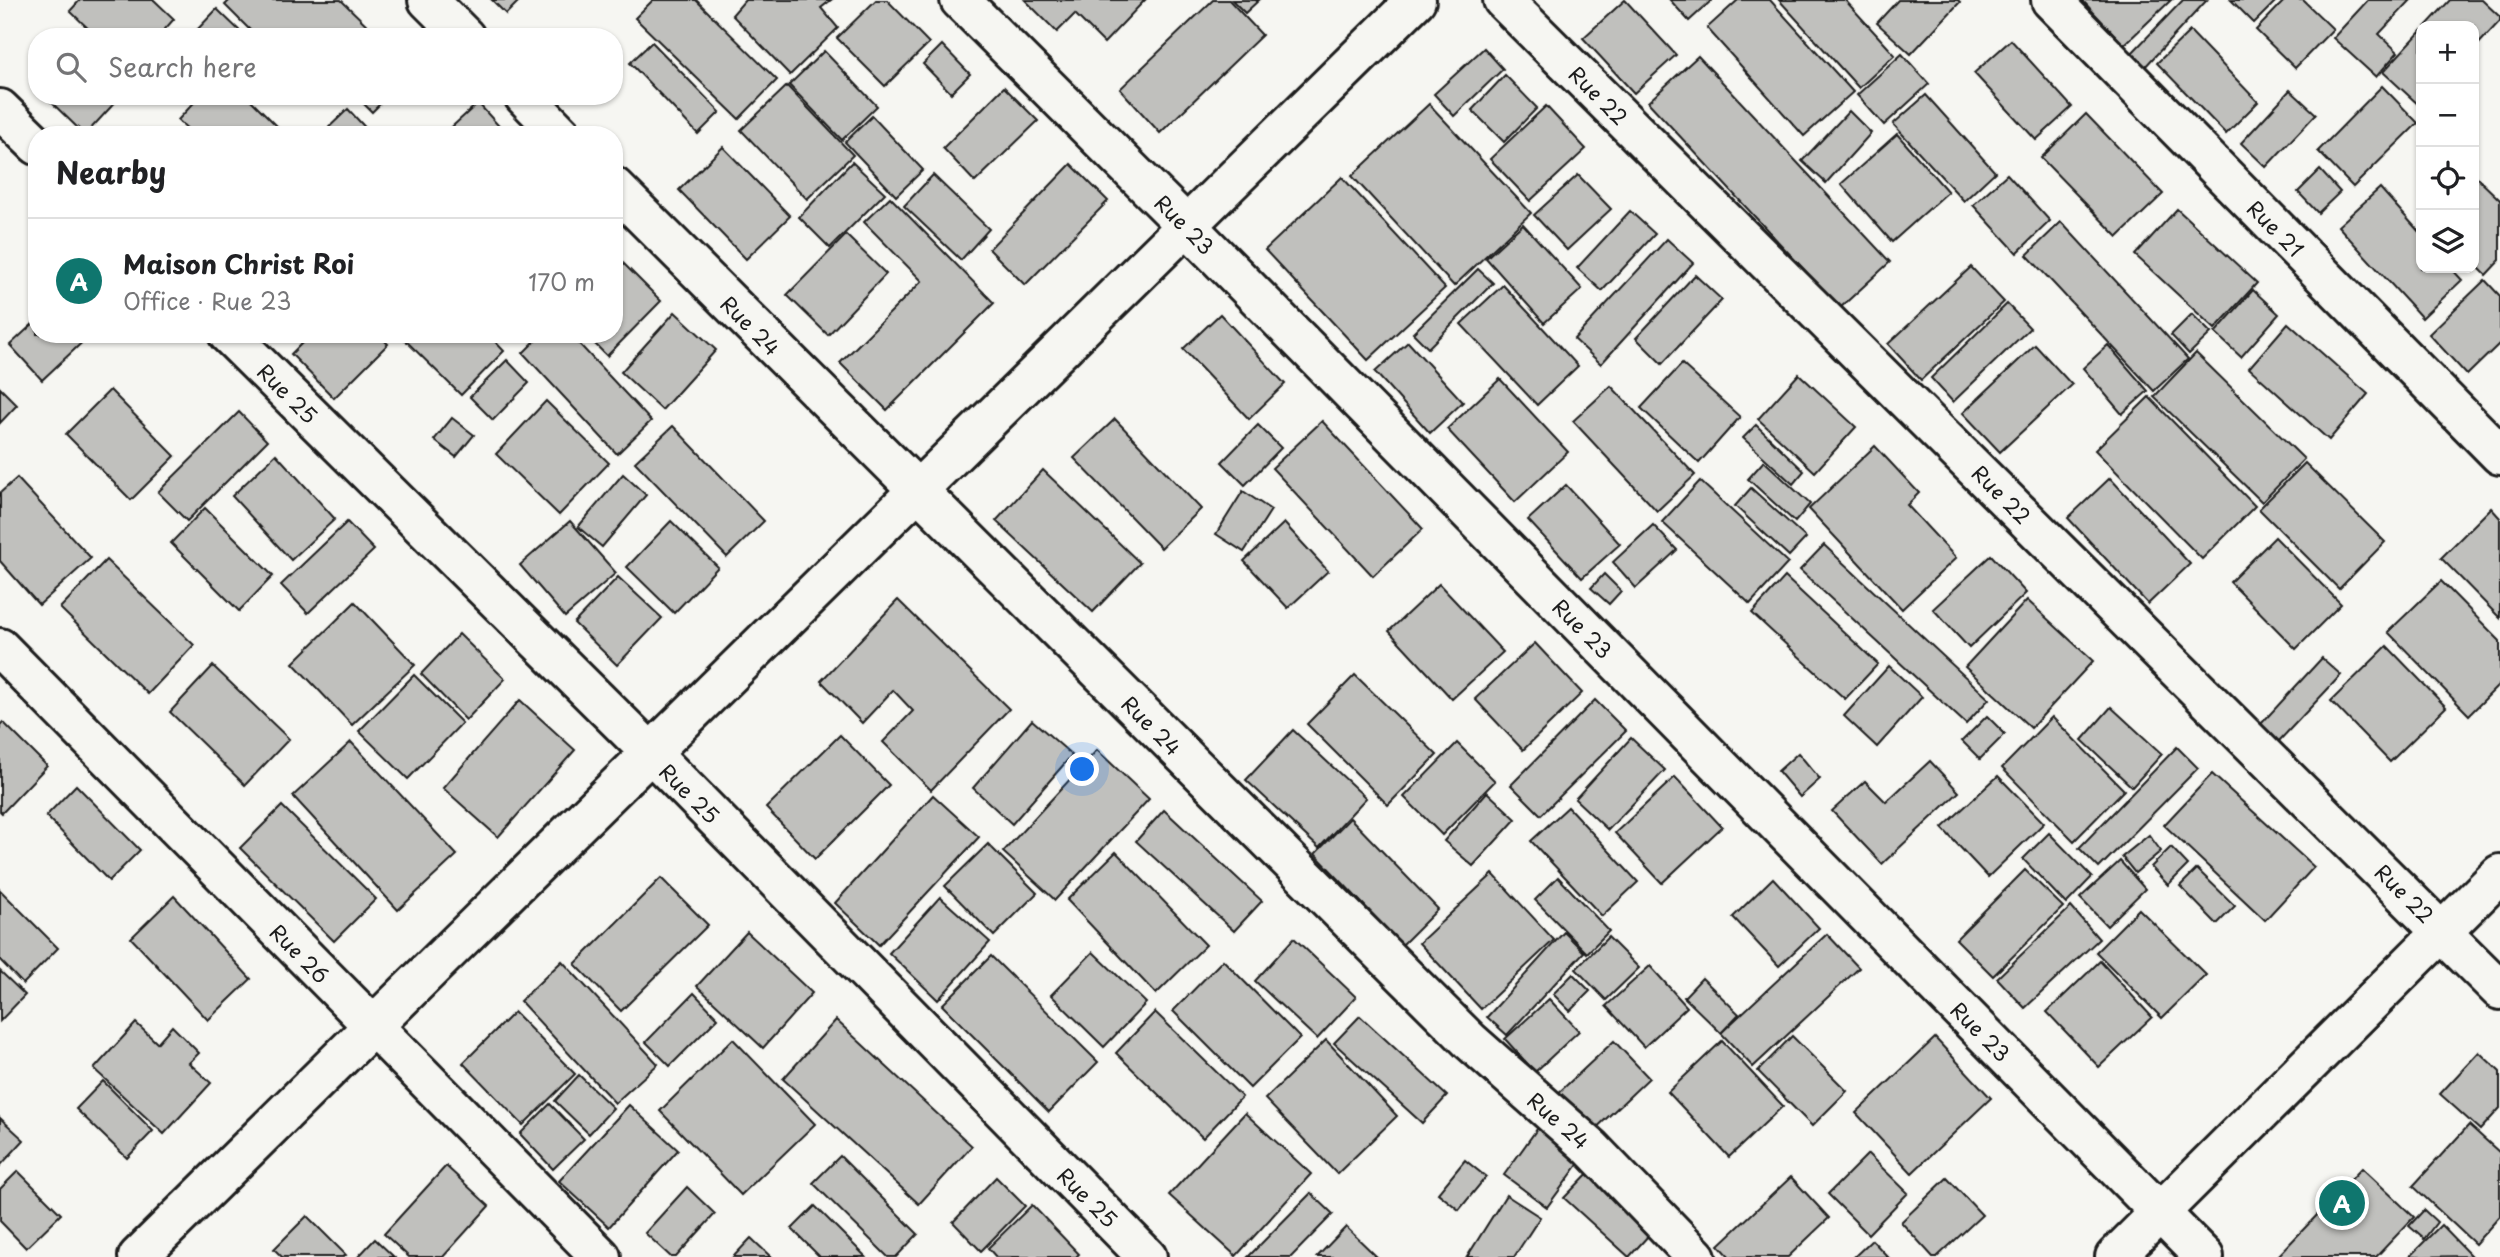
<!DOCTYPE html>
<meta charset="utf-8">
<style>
:root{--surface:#fff;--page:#f2f2f2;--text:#202124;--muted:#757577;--line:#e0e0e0;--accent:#0f766e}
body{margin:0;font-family:"Playpen Sans",sans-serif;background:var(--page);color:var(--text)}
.controls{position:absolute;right:21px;top:21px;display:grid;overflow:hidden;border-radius:14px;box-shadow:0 2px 5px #0004}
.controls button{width:63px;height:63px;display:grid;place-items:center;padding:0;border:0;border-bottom:2px solid var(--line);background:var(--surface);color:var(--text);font:35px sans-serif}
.you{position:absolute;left:1083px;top:770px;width:24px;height:24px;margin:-18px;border:5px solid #fff;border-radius:50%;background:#1a73e8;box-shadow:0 0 0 10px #1a73e833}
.badge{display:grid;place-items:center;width:46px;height:46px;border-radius:50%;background:var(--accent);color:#fff;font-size:23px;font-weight:700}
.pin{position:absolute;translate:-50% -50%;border:4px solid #fff;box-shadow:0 2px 7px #0006}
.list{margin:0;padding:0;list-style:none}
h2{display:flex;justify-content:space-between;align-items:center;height:91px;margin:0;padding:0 28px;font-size:30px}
h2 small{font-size:23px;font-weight:400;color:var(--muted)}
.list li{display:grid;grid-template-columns:46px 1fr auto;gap:21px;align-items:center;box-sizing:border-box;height:126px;padding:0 28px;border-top:2px solid var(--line)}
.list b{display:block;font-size:26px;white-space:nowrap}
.list p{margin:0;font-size:23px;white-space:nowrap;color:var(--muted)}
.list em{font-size:23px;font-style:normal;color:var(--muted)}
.icon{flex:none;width:38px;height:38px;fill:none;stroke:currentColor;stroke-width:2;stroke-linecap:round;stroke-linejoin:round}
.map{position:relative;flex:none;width:2500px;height:1257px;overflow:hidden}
.search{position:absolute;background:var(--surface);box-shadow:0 2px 5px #0004;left:28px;top:28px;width:595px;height:77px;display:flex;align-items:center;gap:18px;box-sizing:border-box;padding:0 24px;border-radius:28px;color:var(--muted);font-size:26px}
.panel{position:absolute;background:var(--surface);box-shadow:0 2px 5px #0004;left:28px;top:126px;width:595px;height:217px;border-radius:28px}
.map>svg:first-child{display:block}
</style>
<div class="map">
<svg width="2500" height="1257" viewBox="0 0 2500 1257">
<rect width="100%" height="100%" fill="#f6f6f2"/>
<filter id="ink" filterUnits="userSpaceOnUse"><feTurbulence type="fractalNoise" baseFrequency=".0143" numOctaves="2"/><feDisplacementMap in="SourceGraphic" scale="14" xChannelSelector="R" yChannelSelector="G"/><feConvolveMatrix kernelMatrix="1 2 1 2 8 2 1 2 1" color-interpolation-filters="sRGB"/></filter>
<g filter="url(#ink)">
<g fill="#c0c0bd" stroke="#1c1c1c" stroke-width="2">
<polygon points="80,0 154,0 174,19 158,37 97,37 70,11"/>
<polygon points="230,0 341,0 374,32 369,37 257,37 225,5"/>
<polygon points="492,0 520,0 506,14"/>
<polygon points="653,0 696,0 777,80 739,119 635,18"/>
<polygon points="745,0 831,0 821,8 838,28 790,75 732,15"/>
<polygon points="876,0 887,0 929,43 885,86 837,38"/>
<polygon points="1025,0 1145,0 1104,43 1075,14 1057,32"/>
<polygon points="1213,0 1229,0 1262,35 1160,133 1120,89"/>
<polygon points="1232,0 1259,0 1245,13"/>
<polygon points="1625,0 1676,55 1634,93 1583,38"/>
<polygon points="1670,0 1712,0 1689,21"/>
<polygon points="1738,0 1770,0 1853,92 1804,136 1707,28"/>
<polygon points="1779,0 1845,0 1895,55 1859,88"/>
<polygon points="1898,0 1958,0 1960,2 1911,54 1877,23"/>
<polygon points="2082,0 2171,0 2124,45"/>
<polygon points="2183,0 2207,0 2143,69 2129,56"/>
<polygon points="2231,0 2277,0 2254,23"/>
<polygon points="2285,0 2303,0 2333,29 2295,68 2256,30"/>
<polygon points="2368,0 2411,0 2379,34 2398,52 2376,77 2333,38"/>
<polygon points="2450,0 2482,0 2500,17 2500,21 2474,49 2474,26 2426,26"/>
<polygon points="217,9 246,37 198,37 194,33"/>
<polygon points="2190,31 2258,102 2226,134 2157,63"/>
<polygon points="2421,31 2421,105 2420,106 2383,72"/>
<polygon points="2011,40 2072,107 2036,140 1974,73"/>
<polygon points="652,42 720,112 698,134 630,63"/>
<polygon points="942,45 970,74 951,93 923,64"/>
<polygon points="1484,48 1503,69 1454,116 1434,94"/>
<polygon points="824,51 877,106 842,140 789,85"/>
<polygon points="1902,54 1929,84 1884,125 1857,95"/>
<polygon points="1698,56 1890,262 1840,308 1648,102"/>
<polygon points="1505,75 1537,108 1504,142 1472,110"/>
<polygon points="787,86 853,155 807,199 741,130"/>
<polygon points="2382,86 2418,123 2353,187 2318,151"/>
<polygon points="1004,87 1038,121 975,182 943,148"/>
<polygon points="2290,90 2316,114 2266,167 2241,143"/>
<polygon points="1926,95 1995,172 1964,201 1893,124"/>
<polygon points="45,96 121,96 85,135"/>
<polygon points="200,96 247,96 286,135 194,135 178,120"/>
<polygon points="356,96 388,96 372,112"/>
<polygon points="478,103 507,135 443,135"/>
<polygon points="1429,104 1531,213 1454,286 1352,176"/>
<polygon points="1546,106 1586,149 1530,201 1490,159"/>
<polygon points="348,109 372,135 321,135"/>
<polygon points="1849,111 1871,133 1826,183 1802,161"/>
<polygon points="2086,114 2163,194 2118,237 2041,158"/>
<polygon points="872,116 923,170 896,196 845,142"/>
<polygon points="1897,134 1948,192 1892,242 1841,184"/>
<polygon points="723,147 790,216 746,259 679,190"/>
<polygon points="852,162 885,193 830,248 799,217"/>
<polygon points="1071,164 1108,201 1025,285 989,249"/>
<polygon points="2320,170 2340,192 2318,213 2298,192"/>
<polygon points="2007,174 2050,221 2017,253 1973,205"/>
<polygon points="933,175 989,229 961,260 904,206"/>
<polygon points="1578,175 1611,209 1567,250 1534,215"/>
<polygon points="2474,175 2500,200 2500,260 2486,275 2474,263"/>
<polygon points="1342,177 1445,288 1368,360 1265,250"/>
<polygon points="2380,188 2421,234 2421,268 2451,268 2462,280 2422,318 2338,226"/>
<polygon points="890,197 994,303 887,410 840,363 922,281 864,222"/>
<polygon points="2177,209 2257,283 2215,329 2135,255"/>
<polygon points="1630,211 1655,234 1602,291 1577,268"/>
<polygon points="2061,222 2188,359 2154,391 2027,255"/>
<polygon points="1523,224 1582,289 1544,323 1486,258"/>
<polygon points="846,235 886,274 828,335 787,295"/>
<polygon points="1667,239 1693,263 1601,364 1574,339"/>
<polygon points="615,255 661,301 607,356 585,334 614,334"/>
<polygon points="1971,267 2004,302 1921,380 1888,344"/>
<polygon points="1478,269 1493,283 1428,348 1413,333"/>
<polygon points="1695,275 1722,300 1662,364 1636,338"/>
<polygon points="2485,280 2500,296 2500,343 2467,375 2429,334"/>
<polygon points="1503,285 1578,366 1537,405 1461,324"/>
<polygon points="2253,290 2279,314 2241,357 2215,333"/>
<polygon points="2007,304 2030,328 1953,402 1931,378"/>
<polygon points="675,312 716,350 662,410 621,372"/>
<polygon points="1220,314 1285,384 1249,419 1183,349"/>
<polygon points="2192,314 2211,333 2189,354 2171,335"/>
<polygon points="37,320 37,334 91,334 42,380 10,345"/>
<polygon points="2288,323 2368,394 2329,440 2249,368"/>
<polygon points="311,334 378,334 388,344 334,398 291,354"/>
<polygon points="399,334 488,334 504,351 461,395"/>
<polygon points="542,334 570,334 651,421 617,454 523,353"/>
<polygon points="1408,342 1463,402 1430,433 1375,372"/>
<polygon points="2035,345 2072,385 2000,452 1963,413"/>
<polygon points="2108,345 2148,391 2122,414 2083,368"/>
<polygon points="2196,353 2304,459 2262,502 2154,397"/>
<polygon points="507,360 529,383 493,420 470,397"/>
<polygon points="1682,364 1740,417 1699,463 1641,408"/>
<polygon points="1799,374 1856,427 1815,472 1758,419"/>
<polygon points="1500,379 1568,452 1515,502 1447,429"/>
<polygon points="1611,386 1695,475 1657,511 1573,421"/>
<polygon points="0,388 17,405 0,423"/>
<polygon points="110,390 175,456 131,500 66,434"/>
<polygon points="2149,397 2255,506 2202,559 2095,450"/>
<polygon points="546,401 609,463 559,515 496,454"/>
<polygon points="239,412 267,441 187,521 158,492"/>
<polygon points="452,418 474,435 456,457 434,440"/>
<polygon points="1115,419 1201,509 1161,548 1074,458"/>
<polygon points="1322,421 1423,529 1373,576 1272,468"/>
<polygon points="1258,425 1281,448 1245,485 1222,462"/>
<polygon points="1756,425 1804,471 1793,484 1743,438"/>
<polygon points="673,426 764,521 727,557 635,462"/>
<polygon points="1875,446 1919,493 1907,505 1956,558 1902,609 1809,509"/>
<polygon points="276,454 335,519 291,560 232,496"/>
<polygon points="1764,461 1810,504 1795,522 1748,479"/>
<polygon points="2305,463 2385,542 2339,589 2259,509"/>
<polygon points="1043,470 1140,563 1093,612 996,521"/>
<polygon points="623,474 646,495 602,547 578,527"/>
<polygon points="17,478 91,558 39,605 0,561 0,493"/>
<polygon points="2110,478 2190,564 2148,604 2068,518"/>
<polygon points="1700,481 1788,563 1750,604 1662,522"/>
<polygon points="1566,485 1620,544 1582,578 1528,520"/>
<polygon points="1751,488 1806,538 1789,556 1735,506"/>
<polygon points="1243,491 1271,510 1244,552 1216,534"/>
<polygon points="205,508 273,576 239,611 171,543"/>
<polygon points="2491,508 2500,518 2500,618 2441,558"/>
<polygon points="570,521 616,573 565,617 520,565"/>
<polygon points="671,521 718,567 674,613 627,567"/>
<polygon points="347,522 374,550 308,613 281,585"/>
<polygon points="1284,523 1328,571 1288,608 1244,561"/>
<polygon points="1653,525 1677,550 1636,588 1613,562"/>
<polygon points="2275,537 2341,604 2296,649 2230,582"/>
<polygon points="1824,545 1989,699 1966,724 1800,570"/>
<polygon points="1991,555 2026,593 1969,648 1933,609"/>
<polygon points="106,560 194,645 148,694 60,608"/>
<polygon points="1604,574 1621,591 1609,604 1591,588"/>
<polygon points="618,577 662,618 617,665 574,623"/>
<polygon points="1785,577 1878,664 1845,699 1752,613"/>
<polygon points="2441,581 2500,641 2500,684 2469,715 2388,632"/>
<polygon points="1439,584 1503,652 1452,699 1389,631"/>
<polygon points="898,600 1009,709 931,790 883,742 913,711 893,690 862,723 821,681"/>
<polygon points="2027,600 2093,661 2031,728 1965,667"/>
<polygon points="355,602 415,665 352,725 293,663"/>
<polygon points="459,634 505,679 466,720 421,674"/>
<polygon points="1535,643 1582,693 1523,750 1475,699"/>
<polygon points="2387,646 2446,707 2390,762 2331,701"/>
<polygon points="2322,658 2341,675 2278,742 2260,725"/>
<polygon points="213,666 289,739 245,785 170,712"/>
<polygon points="1889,666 1922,697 1877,747 1844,716"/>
<polygon points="414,675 462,723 408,779 359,731"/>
<polygon points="1355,675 1437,755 1388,805 1307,724"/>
<polygon points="520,700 575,750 498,837 443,788"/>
<polygon points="1595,700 1626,731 1541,815 1511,785"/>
<polygon points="2111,707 2162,754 2132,787 2082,740"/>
<polygon points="1987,716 2005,734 1980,759 1962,741"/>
<polygon points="2052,717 2124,790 2074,841 2002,768"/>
<polygon points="1032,720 1072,755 1012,824 973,788"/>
<polygon points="3,722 47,766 2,813 0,811 0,725"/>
<polygon points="1293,730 1366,798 1319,848 1246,780"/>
<polygon points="840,735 889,785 815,859 766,808"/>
<polygon points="1631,738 1665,770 1608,830 1575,799"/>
<polygon points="351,742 457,855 398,910 293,796"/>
<polygon points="1457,743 1495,781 1442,835 1404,797"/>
<polygon points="2177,747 2198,768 2099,868 2079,848"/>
<polygon points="1097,750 1149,799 1055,900 1003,852"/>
<polygon points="1798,753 1820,779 1800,797 1778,771"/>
<polygon points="1930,761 1959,792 1882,864 1832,811 1865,781 1886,802"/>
<polygon points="2212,774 2314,867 2265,920 2164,825"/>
<polygon points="1998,776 2044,823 1988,877 1942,828"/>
<polygon points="1675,777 1722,827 1662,883 1615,833"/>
<polygon points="76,785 140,850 109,881 46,816"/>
<polygon points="1487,792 1516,819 1473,866 1444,841"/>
<polygon points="933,795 979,837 879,945 835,903"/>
<polygon points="282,806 376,899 334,941 240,848"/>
<polygon points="1568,807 1638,882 1602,916 1531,841"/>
<polygon points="1164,810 1262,901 1234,931 1136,841"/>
<polygon points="1350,818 1438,909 1402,945 1315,854"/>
<polygon points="2049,833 2092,877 2066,904 2023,859"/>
<polygon points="2149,835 2161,851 2135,873 2122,857"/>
<polygon points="988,844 1037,893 994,936 945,886"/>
<polygon points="2171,847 2188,865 2168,885 2151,867"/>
<polygon points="1116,852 1206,945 1156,994 1067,900"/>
<polygon points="2120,861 2145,889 2107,926 2080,898"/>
<polygon points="2197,869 2235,906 2217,924 2180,886"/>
<polygon points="2025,870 2063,907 1993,976 1956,939"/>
<polygon points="1493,874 1554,940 1481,1009 1419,943"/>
<polygon points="1558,877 1609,931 1587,953 1535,900"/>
<polygon points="661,878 708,925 621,1011 575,964"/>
<polygon points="1773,878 1819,928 1779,966 1733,917"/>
<polygon points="0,890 58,948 23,984 0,960"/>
<polygon points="174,896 251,979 208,1020 131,938"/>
<polygon points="940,897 990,942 938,1000 889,953"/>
<polygon points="2071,907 2099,939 2025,1008 1997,978"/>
<polygon points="2139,909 2206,975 2162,1018 2096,952"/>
<polygon points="747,932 812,993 763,1048 697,986"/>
<polygon points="1564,932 1584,952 1507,1035 1487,1017"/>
<polygon points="1827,934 1859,968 1753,1067 1721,1033"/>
<polygon points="1608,937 1639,968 1606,1000 1576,969"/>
<polygon points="1294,938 1356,997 1317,1039 1255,981"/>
<polygon points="1093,952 1146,1003 1104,1047 1051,995"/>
<polygon points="991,956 1098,1062 1049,1112 942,1005"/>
<polygon points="1223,960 1300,1038 1250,1088 1173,1011"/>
<polygon points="562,961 658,1064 615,1103 520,1001"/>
<polygon points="2100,961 2152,1017 2099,1067 2047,1012"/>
<polygon points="1650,966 1687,1007 1644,1047 1606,1006"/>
<polygon points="0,971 25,995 0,1021"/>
<polygon points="1573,974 1590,991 1570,1011 1553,994"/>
<polygon points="1702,978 1739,1014 1721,1033 1684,997"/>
<polygon points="694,993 718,1018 670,1066 646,1042"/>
<polygon points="1549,999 1579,1031 1535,1072 1505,1039"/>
<polygon points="514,1012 575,1074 523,1125 463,1063"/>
<polygon points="1155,1012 1242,1097 1203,1138 1116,1053"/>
<polygon points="1360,1016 1447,1096 1422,1123 1334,1043"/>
<polygon points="836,1020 972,1146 919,1204 783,1079"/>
<polygon points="136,1023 157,1043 172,1026 199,1053 189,1063 211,1083 164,1134 94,1069"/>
<polygon points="1792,1036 1847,1091 1812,1126 1758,1071"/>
<polygon points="1935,1038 1991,1098 1912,1173 1856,1113"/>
<polygon points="733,1039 815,1124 741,1195 660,1111"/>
<polygon points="1326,1040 1397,1116 1337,1174 1265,1099"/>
<polygon points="1614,1041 1649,1078 1590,1134 1555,1096"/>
<polygon points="1722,1041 1783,1106 1729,1157 1668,1092"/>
<polygon points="2479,1052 2500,1072 2500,1108 2480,1130 2440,1094"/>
<polygon points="579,1075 613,1108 589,1134 555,1101"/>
<polygon points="103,1081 153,1131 127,1158 76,1109"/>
<polygon points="550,1104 584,1139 553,1169 520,1134"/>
<polygon points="629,1105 678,1150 609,1227 559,1181"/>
<polygon points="1245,1113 1311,1174 1236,1256 1169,1195"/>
<polygon points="0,1118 24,1140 0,1166"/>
<polygon points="1545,1118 1588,1151 1547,1207 1504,1175"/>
<polygon points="2469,1125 2500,1153 2500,1216 2475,1244 2413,1186"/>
<polygon points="1868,1154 1908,1193 1868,1234 1828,1194"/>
<polygon points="840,1156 918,1234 896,1257 888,1257 813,1183"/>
<polygon points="1465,1160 1486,1177 1459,1210 1438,1193"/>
<polygon points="1596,1165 1659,1224 1629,1257 1564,1198"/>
<polygon points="446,1166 489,1206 443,1257 409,1257 384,1234"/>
<polygon points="2362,1168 2414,1217 2376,1257 2277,1257"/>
<polygon points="18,1171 61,1214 26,1248 0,1221 0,1189"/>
<polygon points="996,1177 1025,1206 981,1251 953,1222"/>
<polygon points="1791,1177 1829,1218 1788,1257 1730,1257 1719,1245"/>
<polygon points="1947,1178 1982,1215 1937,1257 1933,1257 1901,1222"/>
<polygon points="687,1187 715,1214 676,1257 671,1257 645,1233"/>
<polygon points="1311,1193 1333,1214 1291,1257 1248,1257"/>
<polygon points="1506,1195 1540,1217 1514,1257 1467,1257"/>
<polygon points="1032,1205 1079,1254 1076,1257 996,1257 988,1248"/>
<polygon points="815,1206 866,1257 820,1257 792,1229"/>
<polygon points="2424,1210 2437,1222 2424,1239 2409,1226"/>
<polygon points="307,1216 346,1255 343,1257 282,1257 274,1249"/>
<polygon points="2441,1225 2471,1256 2409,1257"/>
<polygon points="1346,1227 1377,1257 1317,1257"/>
<polygon points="751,1238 771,1257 733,1257"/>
<polygon points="375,1239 394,1257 358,1257"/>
<polygon points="1872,1240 1888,1257 1854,1257"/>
</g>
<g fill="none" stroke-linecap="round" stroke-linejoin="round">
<g stroke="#1c1c1c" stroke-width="44">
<g id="minor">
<polyline points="428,0 465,37"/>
<polyline points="960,0 1187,226 2204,1257"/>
<polyline points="1503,0 2500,990"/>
<polyline points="2051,0 2500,455"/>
<polyline points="524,96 562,135"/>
<polyline points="0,109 37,145"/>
<polyline points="614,187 1470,1041 1591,1148 1696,1257"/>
<polyline points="228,334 651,753 1147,1257"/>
<polyline points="0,648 601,1257"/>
<polyline points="138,1257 1416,0"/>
</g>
</g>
<g stroke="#1c1c1c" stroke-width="44">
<polyline id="secondary" points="2115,1257 2500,874"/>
</g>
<use href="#minor" stroke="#f6f6f2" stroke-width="38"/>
<use href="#secondary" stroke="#f6f6f2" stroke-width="38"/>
</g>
</g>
<g text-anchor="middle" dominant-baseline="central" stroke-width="5" stroke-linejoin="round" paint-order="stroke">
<g font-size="21" fill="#1c1c1c" stroke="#f6f6f2">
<text transform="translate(1599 95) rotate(45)">Rue 22</text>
<text transform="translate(1185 224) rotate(45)">Rue 23</text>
<text transform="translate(2276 228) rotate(45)">Rue 21</text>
<text transform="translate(751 325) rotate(45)">Rue 24</text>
<text transform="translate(288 393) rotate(45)">Rue 25</text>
<text transform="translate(2002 494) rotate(45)">Rue 22</text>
<text transform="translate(1583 628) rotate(45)">Rue 23</text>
<text transform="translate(1152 725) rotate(45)">Rue 24</text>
<text transform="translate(690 793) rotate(45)">Rue 25</text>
<text transform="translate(2405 893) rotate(45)">Rue 22</text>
<text transform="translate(300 953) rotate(45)">Rue 26</text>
<text transform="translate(1981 1031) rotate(45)">Rue 23</text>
<text transform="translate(1559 1120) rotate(41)">Rue 24</text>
<text transform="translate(1088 1197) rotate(45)">Rue 25</text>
</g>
</g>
</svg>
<div class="controls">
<button>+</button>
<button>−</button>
<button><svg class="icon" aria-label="locate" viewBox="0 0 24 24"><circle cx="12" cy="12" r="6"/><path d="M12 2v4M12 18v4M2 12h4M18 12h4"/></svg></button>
<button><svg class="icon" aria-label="layers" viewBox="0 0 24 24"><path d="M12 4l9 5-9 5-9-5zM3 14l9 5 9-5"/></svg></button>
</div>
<div class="you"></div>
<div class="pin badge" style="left:2342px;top:1203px">A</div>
<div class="search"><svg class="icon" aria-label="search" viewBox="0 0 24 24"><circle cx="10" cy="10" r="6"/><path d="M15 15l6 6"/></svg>Search here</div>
<section class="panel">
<h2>Nearby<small></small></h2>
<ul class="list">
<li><span class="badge">A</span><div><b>Maison Christ Roi</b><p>Office · Rue 23</p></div><em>170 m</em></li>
</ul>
</section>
</div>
